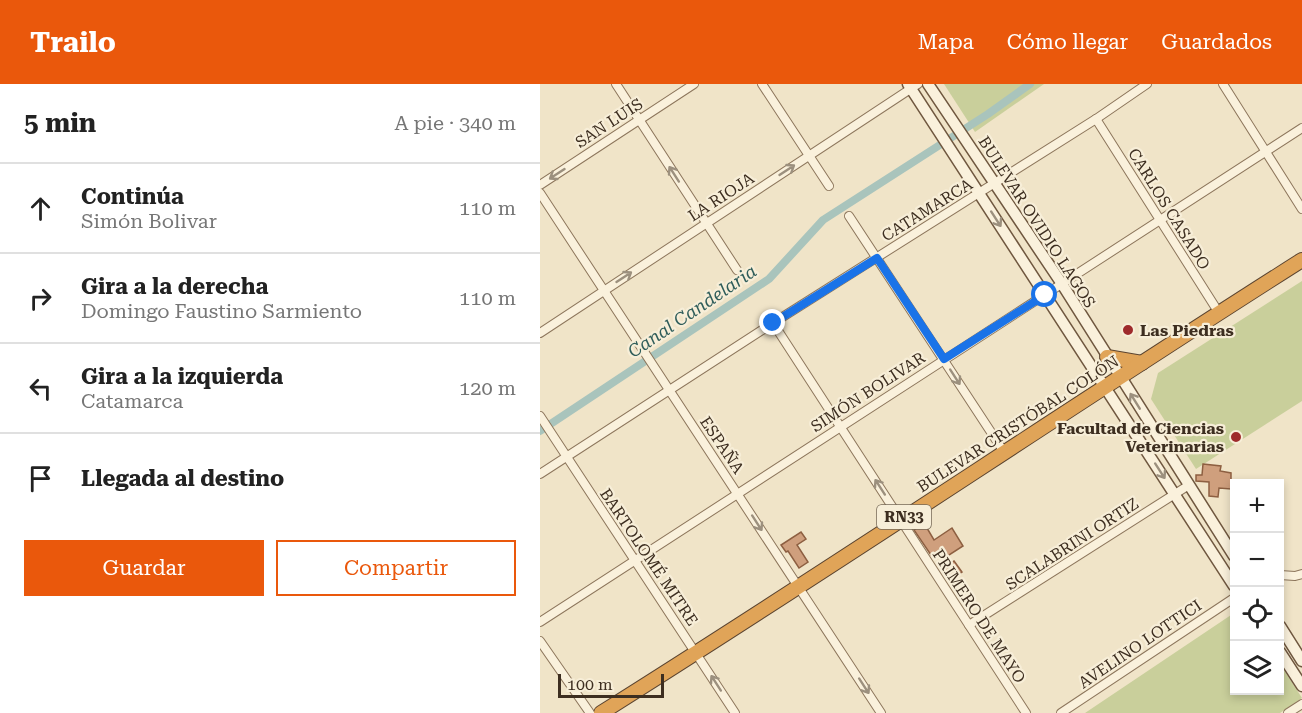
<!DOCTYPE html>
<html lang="es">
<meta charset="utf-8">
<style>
:root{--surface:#fff;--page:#f2f2f2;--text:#222;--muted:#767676;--line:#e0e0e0;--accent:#ea580c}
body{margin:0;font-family:"Roboto Serif",serif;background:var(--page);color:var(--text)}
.controls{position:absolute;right:18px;bottom:18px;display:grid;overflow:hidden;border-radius:0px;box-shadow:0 3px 9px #0003}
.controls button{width:54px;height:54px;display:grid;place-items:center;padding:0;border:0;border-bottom:2px solid var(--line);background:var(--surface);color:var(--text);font:30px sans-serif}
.scale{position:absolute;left:18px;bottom:15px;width:106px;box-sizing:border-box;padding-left:6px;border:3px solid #3d2e20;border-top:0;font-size:16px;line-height:21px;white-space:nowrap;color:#3d2e20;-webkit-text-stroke:4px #f7eed8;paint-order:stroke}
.stop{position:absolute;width:18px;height:18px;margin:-14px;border:4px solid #1a73e8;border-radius:50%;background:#fff}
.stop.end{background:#1a73e8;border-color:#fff;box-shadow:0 2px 6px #0008}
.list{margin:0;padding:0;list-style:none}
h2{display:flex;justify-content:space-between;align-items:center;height:78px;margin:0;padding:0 24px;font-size:26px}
h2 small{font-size:20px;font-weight:400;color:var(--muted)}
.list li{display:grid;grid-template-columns:39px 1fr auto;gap:18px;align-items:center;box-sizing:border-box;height:90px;padding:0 24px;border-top:2px solid var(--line)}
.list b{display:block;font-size:22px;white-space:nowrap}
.list p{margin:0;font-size:20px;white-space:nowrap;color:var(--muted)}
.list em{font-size:20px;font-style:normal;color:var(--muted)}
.actions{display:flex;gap:12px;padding:18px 24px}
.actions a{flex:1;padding:14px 0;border:2px solid var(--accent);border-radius:0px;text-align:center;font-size:21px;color:var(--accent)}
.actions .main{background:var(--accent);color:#fff}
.icon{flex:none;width:33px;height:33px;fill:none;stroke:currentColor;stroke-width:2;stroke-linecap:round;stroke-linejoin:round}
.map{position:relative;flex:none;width:762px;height:629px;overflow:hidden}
header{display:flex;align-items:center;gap:36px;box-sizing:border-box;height:84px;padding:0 30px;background:var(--accent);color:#fff}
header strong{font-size:28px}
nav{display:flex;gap:33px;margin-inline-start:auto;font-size:21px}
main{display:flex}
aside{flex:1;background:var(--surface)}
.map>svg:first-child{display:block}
</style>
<header>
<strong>Trailo</strong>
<nav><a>Mapa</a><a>Cómo llegar</a><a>Guardados</a></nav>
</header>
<main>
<aside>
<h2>5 min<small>A pie · 340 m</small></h2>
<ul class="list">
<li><svg class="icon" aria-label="ahead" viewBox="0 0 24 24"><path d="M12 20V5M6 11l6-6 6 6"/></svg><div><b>Continúa</b><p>Simón Bolivar</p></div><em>110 m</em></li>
<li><svg class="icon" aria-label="right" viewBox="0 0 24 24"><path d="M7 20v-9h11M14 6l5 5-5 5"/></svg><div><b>Gira a la derecha</b><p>Domingo Faustino Sarmiento</p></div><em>110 m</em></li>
<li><svg class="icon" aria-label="left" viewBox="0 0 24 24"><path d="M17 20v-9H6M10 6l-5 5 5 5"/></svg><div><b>Gira a la izquierda</b><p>Catamarca</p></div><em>120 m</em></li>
<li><svg class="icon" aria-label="arrive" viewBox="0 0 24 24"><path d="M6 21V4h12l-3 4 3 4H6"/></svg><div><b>Llegada al destino</b></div></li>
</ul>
<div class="actions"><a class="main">Guardar</a><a>Compartir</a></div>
</aside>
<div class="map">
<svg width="762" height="629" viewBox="0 0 762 629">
<rect width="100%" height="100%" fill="#f0e4c8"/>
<g fill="#c9cf9b">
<polygon points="404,0 504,0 435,48"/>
<polygon points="762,197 762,317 656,385 611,315 618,289"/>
<polygon points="694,529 694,606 740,606 740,580 762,614 740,629 545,629"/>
</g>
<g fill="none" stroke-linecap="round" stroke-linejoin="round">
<polyline stroke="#a9c4bc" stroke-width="8" points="0,347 229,195 283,136 448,30 490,0"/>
</g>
<g fill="#cf9f7d" stroke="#8d5f41" stroke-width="1.5">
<polygon points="663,380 681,382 680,387 691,389 691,405 679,404 678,413 669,412 669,398 656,397 656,391 662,391"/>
<polygon points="384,439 394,456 412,444 423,462 406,473 401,465 391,471 374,446"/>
<polygon points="261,448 266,455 257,461 268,478 259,484 248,467 246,468 241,461"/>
<polygon points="414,477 422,488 409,496 402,485"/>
</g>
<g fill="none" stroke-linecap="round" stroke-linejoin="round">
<g stroke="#8d765c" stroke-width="10">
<g id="street">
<polyline points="76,0 197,186"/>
<polyline points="222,0 289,102"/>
<polyline points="683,0 762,125"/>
<polyline points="556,35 679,229"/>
<polyline points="0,101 154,0"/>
<polyline points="0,109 341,629"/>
<polyline points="309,132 464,368"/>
<polyline points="233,239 486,629"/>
<polyline points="0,249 378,0"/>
<polyline points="0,332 195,629"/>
<polyline points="0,390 233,239 556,35 607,0"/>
<polyline points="740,491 755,492 762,490"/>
<polyline points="0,538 762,44"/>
<polyline points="429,541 649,401"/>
<polyline points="0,557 50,629"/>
<polyline points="521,629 694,514"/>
<polyline points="748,629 762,620"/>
</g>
</g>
<g stroke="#6f573f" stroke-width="13">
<g id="secondary">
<polyline points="368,0 694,502"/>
<polyline points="388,0 522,200 694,472"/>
<polyline points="740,542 762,577"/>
<polyline points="740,568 762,602"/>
</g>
</g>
<g stroke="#5b4430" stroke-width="16">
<g id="highway">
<polyline points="567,273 602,279"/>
<path d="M61,629C297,481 527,325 762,176"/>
</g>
</g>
<use href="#street" stroke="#faf1dc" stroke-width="8"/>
<use href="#secondary" stroke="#faf1dc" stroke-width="10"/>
<use href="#highway" stroke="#e0a458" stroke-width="14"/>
</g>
<defs><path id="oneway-shaft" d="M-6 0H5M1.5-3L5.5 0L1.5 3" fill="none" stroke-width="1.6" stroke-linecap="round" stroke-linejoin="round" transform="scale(1.5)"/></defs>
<g stroke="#9c907e">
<use href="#oneway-shaft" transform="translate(247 86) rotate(-33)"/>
<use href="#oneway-shaft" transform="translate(17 90) rotate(147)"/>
<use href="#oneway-shaft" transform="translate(134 90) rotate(-123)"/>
<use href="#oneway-shaft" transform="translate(456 135) rotate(57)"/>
<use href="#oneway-shaft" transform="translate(84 193) rotate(-33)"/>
<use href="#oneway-shaft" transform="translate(415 293) rotate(57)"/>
<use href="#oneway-shaft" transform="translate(595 317) rotate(-122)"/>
<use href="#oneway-shaft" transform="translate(620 387) rotate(57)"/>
<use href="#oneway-shaft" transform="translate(340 403) rotate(-123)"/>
<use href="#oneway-shaft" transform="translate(217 439) rotate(57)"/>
<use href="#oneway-shaft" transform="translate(176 599) rotate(-123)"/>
<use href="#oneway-shaft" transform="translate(324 602) rotate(57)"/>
</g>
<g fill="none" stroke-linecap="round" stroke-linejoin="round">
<polyline stroke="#1a73e8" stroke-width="8" points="233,239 337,174 404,275 505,211"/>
</g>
<g fill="#9e2a2b" stroke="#f7eed8" stroke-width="2">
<circle cx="588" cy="246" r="6"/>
<circle cx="696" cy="353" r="6"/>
</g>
<g text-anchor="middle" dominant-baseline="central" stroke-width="4.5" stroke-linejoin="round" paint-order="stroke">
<rect fill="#f7eed8" stroke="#756857" stroke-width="1.5" x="337" y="421" width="54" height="24" rx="4.5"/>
<g font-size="15" font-weight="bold" fill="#3d2e20">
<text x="364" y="433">RN33</text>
</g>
<g font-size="16" fill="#3d2e20" stroke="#f7eed8">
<text transform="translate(69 39) rotate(-33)">SAN LUIS</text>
<text transform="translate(181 113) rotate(-33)">LA RIOJA</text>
<text transform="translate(629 125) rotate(58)">CARLOS CASADO</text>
<text transform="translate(387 126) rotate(-32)">CATAMARCA</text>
<text transform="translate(497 138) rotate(57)">BULEVAR OVIDIO LAGOS</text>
<text transform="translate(328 308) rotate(-33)">SIMÓN BOLIVAR</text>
<text transform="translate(478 340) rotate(-33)">BULEVAR CRISTÓBAL COLÓN</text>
<text transform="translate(182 361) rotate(56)">ESPAÑA</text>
<text transform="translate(532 460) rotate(-33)">SCALABRINI ORTIZ</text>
<text transform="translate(109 473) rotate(56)">BARTOLOMÉ MITRE</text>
<text transform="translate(439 532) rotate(57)">PRIMERO DE MAYO</text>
<text transform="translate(600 560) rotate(-34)">AVELINO LOTTICI</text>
</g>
<g font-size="16" font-weight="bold" fill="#3d2e20" stroke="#f7eed8" text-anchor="start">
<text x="600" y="246">Las Piedras</text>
<text x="684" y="344" text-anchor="end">Facultad de Ciencias<tspan x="684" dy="18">Veterinarias</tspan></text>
</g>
<g font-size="18" font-style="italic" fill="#2f5d5a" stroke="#f7eed8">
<text transform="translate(152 227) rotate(-34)">Canal Candelaria</text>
</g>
</g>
</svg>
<div class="controls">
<button>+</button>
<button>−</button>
<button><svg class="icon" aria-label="locate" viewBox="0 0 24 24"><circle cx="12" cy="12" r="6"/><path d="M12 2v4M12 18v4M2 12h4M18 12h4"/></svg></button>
<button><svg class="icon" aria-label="layers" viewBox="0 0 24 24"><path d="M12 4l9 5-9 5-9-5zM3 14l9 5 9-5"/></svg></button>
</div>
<div class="scale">100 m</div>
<div class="stop" style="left:505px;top:211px"></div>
<div class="stop end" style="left:233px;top:239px"></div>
</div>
</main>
